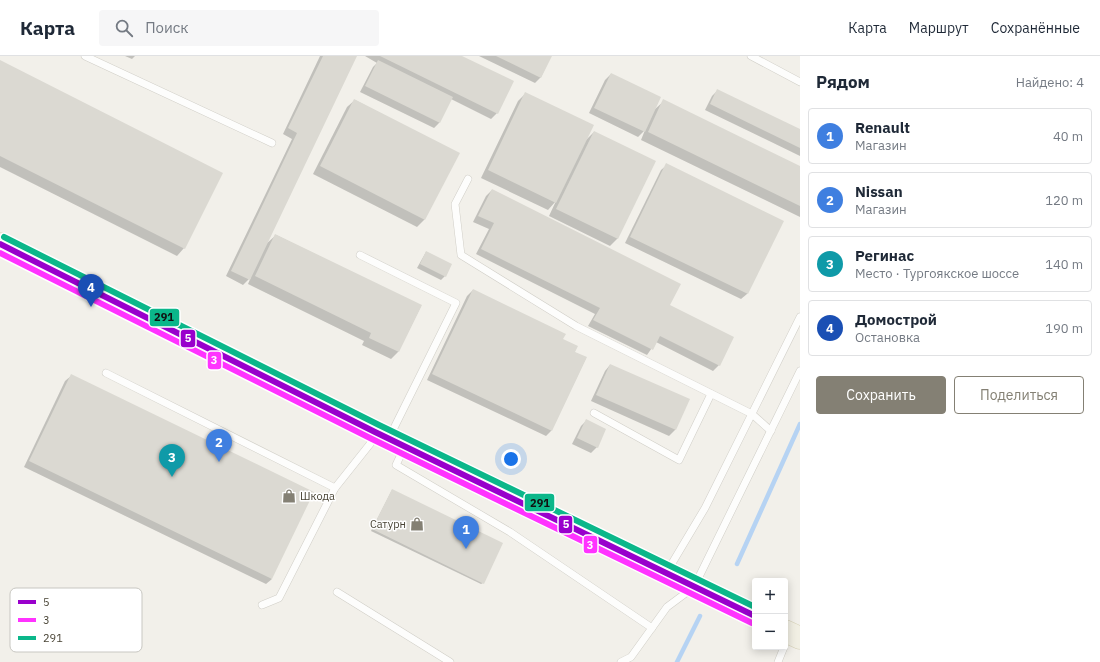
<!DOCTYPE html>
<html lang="ru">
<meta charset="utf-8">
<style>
:root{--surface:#fff;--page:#f6f6f7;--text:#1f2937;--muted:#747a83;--line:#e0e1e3;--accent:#848074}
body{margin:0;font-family:"IBM Plex Sans",sans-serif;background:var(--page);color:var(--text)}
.controls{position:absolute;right:12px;bottom:12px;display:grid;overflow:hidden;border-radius:4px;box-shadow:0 2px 10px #0003}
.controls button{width:36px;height:36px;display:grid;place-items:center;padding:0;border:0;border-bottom:1px solid var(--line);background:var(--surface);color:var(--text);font:20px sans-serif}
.you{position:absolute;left:511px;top:403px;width:14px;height:14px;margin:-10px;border:3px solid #fff;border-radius:50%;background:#1a73e8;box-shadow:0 0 0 6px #1a73e833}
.badge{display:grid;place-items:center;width:26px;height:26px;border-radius:50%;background:var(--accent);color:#fff;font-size:13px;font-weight:700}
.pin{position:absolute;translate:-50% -33px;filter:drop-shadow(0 1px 2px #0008)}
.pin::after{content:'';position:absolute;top:21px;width:14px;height:12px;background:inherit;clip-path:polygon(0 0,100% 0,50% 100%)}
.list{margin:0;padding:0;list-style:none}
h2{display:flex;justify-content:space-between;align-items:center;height:52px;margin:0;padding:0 16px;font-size:17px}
h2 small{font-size:13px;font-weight:400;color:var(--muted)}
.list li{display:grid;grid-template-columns:26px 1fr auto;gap:12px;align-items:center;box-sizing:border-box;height:56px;margin:0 8px 8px;padding:0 8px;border:1px solid var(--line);border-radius:4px}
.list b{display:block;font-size:15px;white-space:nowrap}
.list p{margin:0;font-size:13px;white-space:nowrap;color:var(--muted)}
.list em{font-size:13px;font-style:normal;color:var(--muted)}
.actions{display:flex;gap:8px;padding:12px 16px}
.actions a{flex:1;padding:9px 0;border:1px solid var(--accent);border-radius:4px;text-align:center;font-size:14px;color:var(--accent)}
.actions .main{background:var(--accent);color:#fff}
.icon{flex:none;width:22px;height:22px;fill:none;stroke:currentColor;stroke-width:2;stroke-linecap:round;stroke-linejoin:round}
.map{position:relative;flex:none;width:800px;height:606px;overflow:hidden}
header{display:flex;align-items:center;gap:24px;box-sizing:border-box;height:56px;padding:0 20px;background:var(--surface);border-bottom:1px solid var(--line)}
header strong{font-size:19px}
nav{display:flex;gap:22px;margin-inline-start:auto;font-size:14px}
.search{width:280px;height:36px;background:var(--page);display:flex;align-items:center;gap:10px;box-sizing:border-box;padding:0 14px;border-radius:4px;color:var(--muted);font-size:15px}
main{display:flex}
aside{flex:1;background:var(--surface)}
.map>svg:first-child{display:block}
</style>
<header>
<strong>Карта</strong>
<div class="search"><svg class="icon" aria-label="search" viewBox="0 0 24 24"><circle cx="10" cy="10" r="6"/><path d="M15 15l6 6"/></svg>Поиск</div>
<nav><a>Карта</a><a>Маршрут</a><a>Сохранённые</a></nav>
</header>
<main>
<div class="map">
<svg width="800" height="606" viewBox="0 0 800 606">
<rect width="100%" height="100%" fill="#f2f0ea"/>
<g fill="#0003">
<polygon points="125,0 135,0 132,3"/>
<polygon points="320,0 356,0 265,189 276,179 421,250 398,296 391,303 362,289 364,285 248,228 251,221 243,229 226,220 292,83 283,78"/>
<polygon points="365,0 460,0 497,57 491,63 451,43 439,67 434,72 360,36 373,11 377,7"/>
<polygon points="479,0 551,0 541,21 535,27"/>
<polygon points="0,6 184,192 177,200 0,111"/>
<polygon points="611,18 654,54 664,45 800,111 800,161 641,84 645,74 638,81 589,57 605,24"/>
<polygon points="717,35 800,74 800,100 705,54 712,40"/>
<polygon points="526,37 586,84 594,76 618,182 610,190 549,160 556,145 548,154 481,122 518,45"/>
<polygon points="355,44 458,98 424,164 417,171 313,118 347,51"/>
<polygon points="667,109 782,165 747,238 741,243 625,187 661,114"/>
<polygon points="492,134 719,309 713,315 656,286 647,299 588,270 595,258 476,198 489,173 473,166 486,140"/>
<polygon points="426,196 445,220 441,224 417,212"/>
<polygon points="473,234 562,283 574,296 586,302 551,375 546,380 427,324 467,240"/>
<polygon points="610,309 688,344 675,374 669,380 591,345 605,315"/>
<polygon points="71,320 272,523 266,528 24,411 65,325"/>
<polygon points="586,365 597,391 591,397 572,388 581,370"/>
<polygon points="392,434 483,527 481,528 371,475"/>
</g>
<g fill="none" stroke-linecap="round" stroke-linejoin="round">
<g stroke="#b6d3f3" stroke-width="4.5">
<polyline points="737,508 800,368"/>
<polyline points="677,606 700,560"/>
</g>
</g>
<g fill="#dbd9d2">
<polygon points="323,0 357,0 250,224 231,215 297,77 288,72"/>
<polygon points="380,0 462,0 514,25 498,58"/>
<polygon points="496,0 552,0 541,22"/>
<polygon points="0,4 223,117 185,193 0,100"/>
<polygon points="378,4 453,41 440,67 365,30"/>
<polygon points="611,17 661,41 645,76 594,52"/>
<polygon points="717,33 800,73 800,92 710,48"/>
<polygon points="525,36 594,69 556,147 488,114"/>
<polygon points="354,43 460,97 425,164 320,110"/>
<polygon points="663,43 800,110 800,150 648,76"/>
<polygon points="594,75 656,105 618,183 556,153"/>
<polygon points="666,107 784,165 748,238 630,181"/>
<polygon points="492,133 681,228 670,249 734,281 720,310 660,280 653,294 593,264 600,252 481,193 494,167 478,160"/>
<polygon points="275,178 422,249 399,296 369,282 371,277 255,220"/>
<polygon points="426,195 452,208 446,221 420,208"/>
<polygon points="473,233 566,278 563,283 578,290 575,296 587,301 552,375 432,318"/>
<polygon points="610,308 690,343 676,374 596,339"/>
<polygon points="71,318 314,436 272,523 29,405"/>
<polygon points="586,363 606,373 598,392 577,382"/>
<polygon points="392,433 503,487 484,528 372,473"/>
</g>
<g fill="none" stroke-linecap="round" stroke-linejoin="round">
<g stroke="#d0cec7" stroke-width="8">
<g id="service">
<polyline points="85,0 272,87"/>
<polyline points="751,0 800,26"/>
<polyline points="468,123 455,148 461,199 576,270 752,358 771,375"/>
<polyline points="360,199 456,247 390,380"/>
<polyline points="106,317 335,432"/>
<polyline points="594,357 679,404 711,338"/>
<polyline points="404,392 396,409 510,476 652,572"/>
<polyline points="668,514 705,452 800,261"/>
<polyline points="337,536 450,606"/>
<polyline points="262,549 279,542 335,432 370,388 374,379"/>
<polyline points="621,606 631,601 667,551 694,531 800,315"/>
<polyline points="778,606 784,591"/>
</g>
</g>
<g stroke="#d5d0b5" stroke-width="23">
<g id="primary">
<polyline points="0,188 375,376 755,560"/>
<polyline points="785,575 800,582"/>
</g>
</g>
<use href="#service" stroke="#fdfdfc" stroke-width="7"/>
<use href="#primary" stroke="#f1efe3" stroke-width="22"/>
<g stroke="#fff" stroke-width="9">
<polyline id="bus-1" points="0,188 375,376 755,560"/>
</g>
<g stroke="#fff" stroke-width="9">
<polyline id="bus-2" points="0,197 372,383 752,567"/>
</g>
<g stroke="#fff" stroke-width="9">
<polyline id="bus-3" points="4,181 379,369 755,551"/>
</g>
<use href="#bus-1" stroke="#90c" stroke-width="6"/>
<use href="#bus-2" stroke="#f3f" stroke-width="6"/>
<use href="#bus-3" stroke="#0bb78a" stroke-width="6"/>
</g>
<defs>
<g id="shop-bare" transform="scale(1.08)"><path d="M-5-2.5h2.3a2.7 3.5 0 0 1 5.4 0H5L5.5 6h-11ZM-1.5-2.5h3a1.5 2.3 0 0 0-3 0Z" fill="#848074" stroke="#fff" stroke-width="2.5" paint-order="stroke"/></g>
</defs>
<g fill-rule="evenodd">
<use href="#shop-bare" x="289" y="440"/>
<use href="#shop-bare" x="417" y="468"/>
</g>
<g text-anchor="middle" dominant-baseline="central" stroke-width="3" stroke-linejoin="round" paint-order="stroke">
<g font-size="11" fill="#484334" stroke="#fff" text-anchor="start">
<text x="300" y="440">Шкода</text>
<text x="406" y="468" text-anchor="end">Сатурн</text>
</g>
</g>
<rect x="10" y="532" width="132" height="64" rx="6" fill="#fff" stroke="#c8c7c2" stroke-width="1"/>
<rect x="18" y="544" width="18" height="4" fill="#90c"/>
<rect x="18" y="562" width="18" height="4" fill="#f3f"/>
<rect x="18" y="580" width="18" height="4" fill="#0bb78a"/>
<g font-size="11" fill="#484334">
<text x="43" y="550">5</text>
<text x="43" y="568">3</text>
<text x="43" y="586">291</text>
</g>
<g stroke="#fff" stroke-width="1.5">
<rect x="149" y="252" width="31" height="19" rx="4" fill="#0bb78a"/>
<rect x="180" y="273" width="16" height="19" rx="4" fill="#90c"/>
<rect x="207" y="295" width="15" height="19" rx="4" fill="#f3f"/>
<rect x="524" y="437" width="31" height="19" rx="4" fill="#0bb78a"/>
<rect x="558" y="459" width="15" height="19" rx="4" fill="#90c"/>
<rect x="583" y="479" width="15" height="19" rx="4" fill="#f3f"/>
</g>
<g font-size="11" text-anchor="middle" font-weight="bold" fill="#fff">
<text x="188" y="286">5</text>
<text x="214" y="308">3</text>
<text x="566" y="472">5</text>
<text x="590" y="493">3</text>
</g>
<g font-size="11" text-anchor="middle" font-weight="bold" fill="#111">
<text x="164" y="265">291</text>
<text x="540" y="451">291</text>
</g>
</svg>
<div class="controls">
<button>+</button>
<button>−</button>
</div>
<div class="you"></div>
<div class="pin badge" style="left:466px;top:493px;background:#3f7fe0">1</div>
<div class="pin badge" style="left:219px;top:406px;background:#3f7fe0">2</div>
<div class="pin badge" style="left:172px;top:421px;background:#0f9aa8">3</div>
<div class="pin badge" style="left:91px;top:251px;background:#1a4fb4">4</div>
</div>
<aside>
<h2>Рядом<small>Найдено: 4</small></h2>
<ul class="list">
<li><span class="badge" style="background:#3f7fe0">1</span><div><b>Renault</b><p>Магазин</p></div><em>40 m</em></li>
<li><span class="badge" style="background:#3f7fe0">2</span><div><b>Nissan</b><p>Магазин</p></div><em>120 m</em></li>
<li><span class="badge" style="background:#0f9aa8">3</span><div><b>Регинас</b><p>Место · Тургоякское шоссе</p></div><em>140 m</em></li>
<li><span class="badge" style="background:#1a4fb4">4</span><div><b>Домострой</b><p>Остановка</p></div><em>190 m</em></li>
</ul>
<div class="actions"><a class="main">Сохранить</a><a>Поделиться</a></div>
</aside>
</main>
